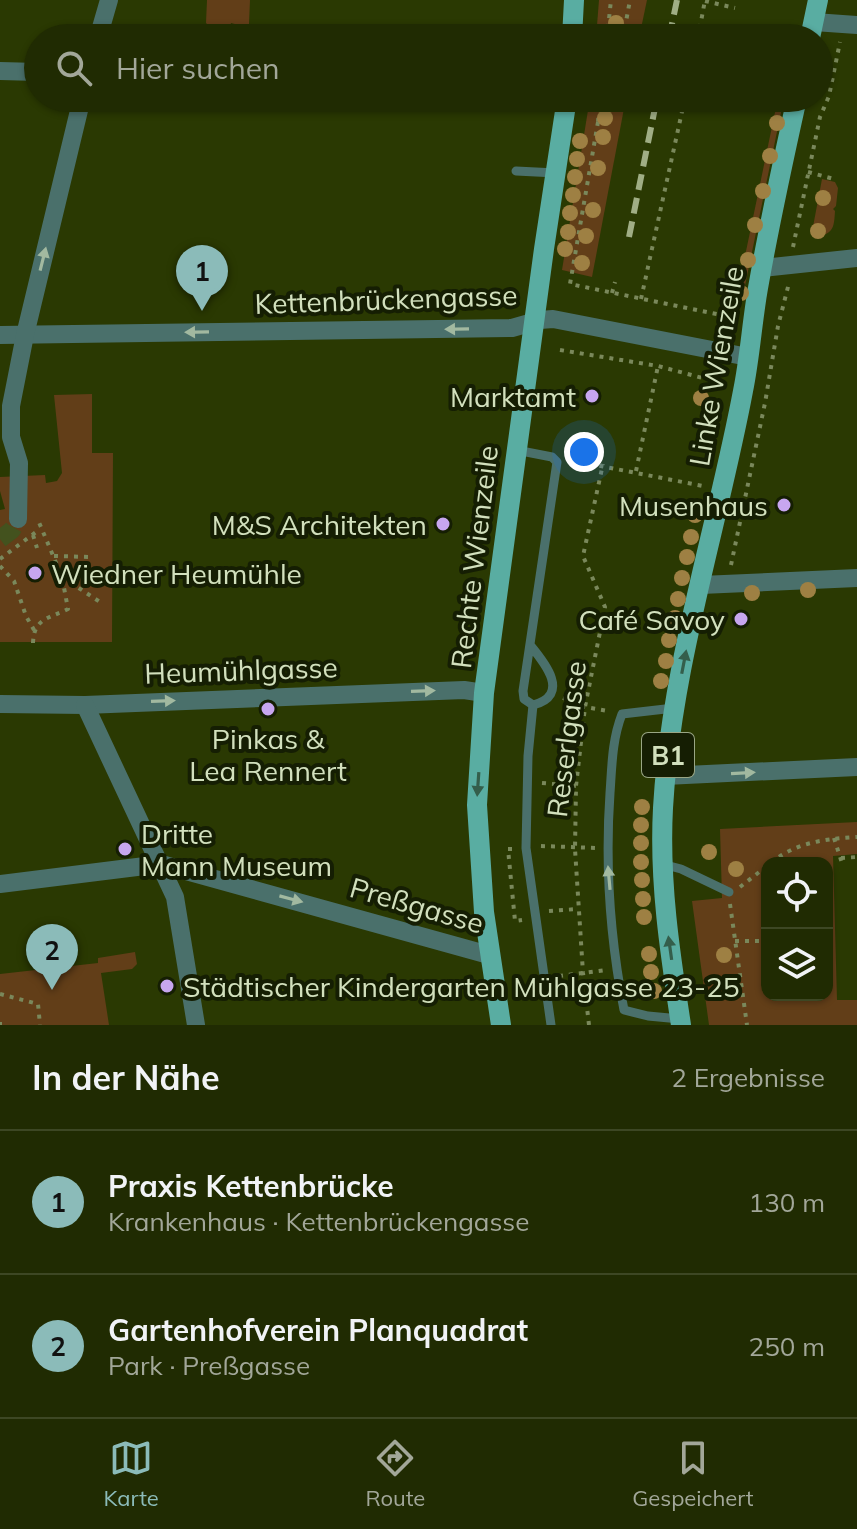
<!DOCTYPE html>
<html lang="de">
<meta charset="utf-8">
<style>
:root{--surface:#202b02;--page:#2d3711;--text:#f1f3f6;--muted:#a2a799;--line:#3d4724;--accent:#8bbbb9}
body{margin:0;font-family:Mulish,sans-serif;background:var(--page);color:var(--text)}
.controls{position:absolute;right:24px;bottom:24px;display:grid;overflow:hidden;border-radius:16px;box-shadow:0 2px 6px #0004}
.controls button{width:72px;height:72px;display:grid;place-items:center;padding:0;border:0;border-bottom:2px solid var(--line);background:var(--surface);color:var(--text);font:40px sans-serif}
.you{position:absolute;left:584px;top:452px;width:28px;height:28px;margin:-20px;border:6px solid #fff;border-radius:50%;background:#1a73e8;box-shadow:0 0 0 12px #1a73e833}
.badge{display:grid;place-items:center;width:52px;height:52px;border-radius:50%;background:var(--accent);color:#111;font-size:26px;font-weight:700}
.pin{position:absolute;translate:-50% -66px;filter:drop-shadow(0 2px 4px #0008)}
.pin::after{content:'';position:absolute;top:42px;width:28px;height:24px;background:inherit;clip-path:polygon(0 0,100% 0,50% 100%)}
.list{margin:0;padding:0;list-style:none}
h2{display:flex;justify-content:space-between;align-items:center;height:104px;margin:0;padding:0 32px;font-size:34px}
h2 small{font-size:26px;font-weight:400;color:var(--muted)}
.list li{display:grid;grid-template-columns:52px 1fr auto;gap:24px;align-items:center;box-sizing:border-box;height:144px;padding:0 32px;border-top:2px solid var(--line)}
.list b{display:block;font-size:30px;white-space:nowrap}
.list p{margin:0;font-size:26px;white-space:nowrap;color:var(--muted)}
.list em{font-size:26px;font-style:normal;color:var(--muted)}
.icon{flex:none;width:44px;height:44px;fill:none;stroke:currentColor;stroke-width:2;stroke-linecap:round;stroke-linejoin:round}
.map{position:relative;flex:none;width:857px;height:1025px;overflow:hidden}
.search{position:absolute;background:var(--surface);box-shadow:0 2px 6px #0004;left:24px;right:24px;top:24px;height:88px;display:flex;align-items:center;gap:20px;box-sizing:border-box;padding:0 28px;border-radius:44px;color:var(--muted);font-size:30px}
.sheet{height:392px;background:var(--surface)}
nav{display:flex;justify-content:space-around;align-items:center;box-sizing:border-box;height:112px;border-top:2px solid var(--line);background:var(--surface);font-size:22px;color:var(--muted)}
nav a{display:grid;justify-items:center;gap:4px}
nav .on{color:var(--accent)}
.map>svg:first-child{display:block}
</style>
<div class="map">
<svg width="857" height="1025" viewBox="0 0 857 1025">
<rect width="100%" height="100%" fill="#2a3902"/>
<g fill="#623e18" fill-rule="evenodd">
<polygon points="207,0 250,0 249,24 246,27 231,23 230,27 209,26 206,23"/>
<polygon points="599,0 647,0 639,38 596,38"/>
<polygon points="590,98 626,98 592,277 562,270"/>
<polygon points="778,98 784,98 742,300 736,299"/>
<path d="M822,179L835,182L838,188L836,206L833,209L835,211C834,227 834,233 817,237L812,232Z"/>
<polygon points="92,394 92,453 113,453 112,642 0,642 0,510 5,509 0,491 0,477 45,475 46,483 57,481 62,473 54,395"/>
<path d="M857,822V854L833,856L837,1000H857V1025H709L692,901L722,898L720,829ZM767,863H827V995H767Z"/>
<polygon points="135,952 137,964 132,969 101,973 109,1025 0,1025 0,974 98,963 98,958"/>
</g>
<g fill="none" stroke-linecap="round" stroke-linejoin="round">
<polyline stroke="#43521e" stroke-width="18" stroke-dasharray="18 9" stroke-linecap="butt" points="0,539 12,530 18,519"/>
<g stroke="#7a885b" stroke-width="4" stroke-dasharray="4 6" stroke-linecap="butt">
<polyline points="705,1 735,8"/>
<polyline points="607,38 611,0"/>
<polyline points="623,38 630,0"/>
<polyline points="698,38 705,0"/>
<polyline points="600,98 598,122 609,124 613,98"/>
<polyline points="598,122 570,284 736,318"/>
<polyline points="808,172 834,179"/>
<polyline points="793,247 820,117 829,96 840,42"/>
<polyline points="612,293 615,282"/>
<polyline points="641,299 685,98"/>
<polyline points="560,350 658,366 725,384"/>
<polyline points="570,460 703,486"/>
<polyline points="636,471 658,366"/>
<polyline points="33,535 37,548"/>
<polyline points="54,556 92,557"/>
<polyline points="0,559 40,529"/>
<polyline points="731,565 765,403 778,326 789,283"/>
<polyline points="0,566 14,581 26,616 34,630"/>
<polyline points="62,577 103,604"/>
<path d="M33,643C34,618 48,619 68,609L62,577L38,520"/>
<polyline points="563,698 585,707 608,711"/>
<polyline points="542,783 576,786"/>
<polyline points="834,838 842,863"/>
<polyline points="541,846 596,848"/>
<polyline points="512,849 508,849 515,921 522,920"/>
<polyline points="841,858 857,857"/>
<path d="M771,863C796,842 825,839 857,837"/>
<polyline points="740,887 767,866"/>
<polyline points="730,904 747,1025"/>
<polyline points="549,911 578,909"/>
<polyline points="735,941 767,941"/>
<polyline points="559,976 606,970"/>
<polyline points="0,994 38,1004 40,1025"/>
<polyline points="0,1022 0,1025"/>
<polyline points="589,1025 583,973 575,849 576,786 585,707 605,607 583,556 603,464"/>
</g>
<g stroke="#4a706b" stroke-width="9">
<polyline points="502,107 503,98"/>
<polyline points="516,171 556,173"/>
<path d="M516,450L552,457L557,462L523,691L524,699L533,705C571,695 545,663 530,645"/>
<polyline points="533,705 528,756 526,848 551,1025"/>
<path d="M674,708L622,714C612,740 612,765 610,793C605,865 610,938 624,1010L648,1016L680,1019"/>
<polyline points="662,864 681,869 729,892"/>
</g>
<g stroke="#4a706b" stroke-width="18">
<polyline points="814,22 857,25"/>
<polyline points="98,38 109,0"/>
<polyline points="0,71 38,72"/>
<polyline points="762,268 857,258"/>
<polyline points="0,335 512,328 540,320 553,319 748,357"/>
<polyline points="18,519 19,463 11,437 11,406 25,335 82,98"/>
<polyline points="701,585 857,578"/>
<polyline points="0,704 85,705 464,690 484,693"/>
<polyline points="85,705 175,897 196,1025"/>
<polyline points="665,776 857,767"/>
<polyline points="0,884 161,864 489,955"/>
</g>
<g stroke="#59ada2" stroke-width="20">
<polyline points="572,38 574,0"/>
<polyline points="810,38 818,0"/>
<polyline points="501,1025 484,912 477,805 484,693 544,249 567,98"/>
<path d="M681,1025C670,953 659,881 663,808C671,666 717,529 743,391C750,357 752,322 758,288C769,225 783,161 797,98"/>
</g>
<g stroke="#a0ae85" stroke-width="6" stroke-dasharray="16 8" stroke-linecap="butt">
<polyline points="669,38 677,0"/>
<polyline points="629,237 657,98"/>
</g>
</g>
<g fill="#9e8043">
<circle cx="616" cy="23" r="8"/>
<circle cx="605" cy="118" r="8"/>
<circle cx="777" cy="123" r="8"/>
<circle cx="603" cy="137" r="8"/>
<circle cx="580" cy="141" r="8"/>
<circle cx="770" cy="156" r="8"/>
<circle cx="577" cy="159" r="8"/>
<circle cx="598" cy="168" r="8"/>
<circle cx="575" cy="177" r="8"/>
<circle cx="763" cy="191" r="8"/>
<circle cx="573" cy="195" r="8"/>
<circle cx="823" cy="198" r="8"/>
<circle cx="593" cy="210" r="8"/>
<circle cx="570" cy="213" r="8"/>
<circle cx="755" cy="225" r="8"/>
<circle cx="818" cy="231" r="8"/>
<circle cx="568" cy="232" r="8"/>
<circle cx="586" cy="236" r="8"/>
<circle cx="565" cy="249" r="8"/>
<circle cx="748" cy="260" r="8"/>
<circle cx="582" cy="263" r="8"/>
<circle cx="741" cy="293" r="8"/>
<circle cx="701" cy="398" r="8"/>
<circle cx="709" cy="414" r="8"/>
<circle cx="695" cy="515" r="8"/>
<circle cx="691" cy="537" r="8"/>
<circle cx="687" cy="557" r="8"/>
<circle cx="682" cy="578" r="8"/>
<circle cx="808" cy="590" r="8"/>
<circle cx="752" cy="593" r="8"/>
<circle cx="678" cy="599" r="8"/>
<circle cx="675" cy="618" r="8"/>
<circle cx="669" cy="640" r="8"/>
<circle cx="666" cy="661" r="8"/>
<circle cx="661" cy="681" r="8"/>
<circle cx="642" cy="807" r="8"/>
<circle cx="641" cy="825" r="8"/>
<circle cx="641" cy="843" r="8"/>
<circle cx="709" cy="852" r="8"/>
<circle cx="641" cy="862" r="8"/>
<circle cx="736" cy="869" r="8"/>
<circle cx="642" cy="880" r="8"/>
<circle cx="643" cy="899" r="8"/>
<circle cx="644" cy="917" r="8"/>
<circle cx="649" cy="954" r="8"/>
<circle cx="724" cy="955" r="8"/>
<circle cx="651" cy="972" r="8"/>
<circle cx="654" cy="991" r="8"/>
</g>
<defs><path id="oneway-solid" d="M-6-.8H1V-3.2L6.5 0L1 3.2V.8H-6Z" transform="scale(2)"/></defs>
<g fill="#a2b9a0">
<use href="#oneway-solid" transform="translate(43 259) rotate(-76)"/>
<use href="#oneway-solid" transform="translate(457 329) rotate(179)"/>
<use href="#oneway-solid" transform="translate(197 332) rotate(179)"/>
<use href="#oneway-solid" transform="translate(423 691) rotate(-2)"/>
<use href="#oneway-solid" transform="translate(163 701) rotate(-2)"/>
<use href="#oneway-solid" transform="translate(743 773) rotate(-3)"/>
<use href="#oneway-solid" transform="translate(609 878) rotate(-95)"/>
<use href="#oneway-solid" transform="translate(291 899) rotate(15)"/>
</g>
<g fill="#345e4b">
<use href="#oneway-solid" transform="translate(684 662) rotate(-79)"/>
<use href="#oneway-solid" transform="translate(478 784) rotate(94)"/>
<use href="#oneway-solid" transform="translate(670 948) rotate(-98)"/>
</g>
<g fill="#c7a6ef" stroke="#151e03" stroke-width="3">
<circle cx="592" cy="396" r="8"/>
<circle cx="784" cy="505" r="8"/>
<circle cx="443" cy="524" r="8"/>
<circle cx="35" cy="573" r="8"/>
<circle cx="741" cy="619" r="8"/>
<circle cx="268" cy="709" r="8"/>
<circle cx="125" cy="849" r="8"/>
<circle cx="167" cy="986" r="8"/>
</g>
<g text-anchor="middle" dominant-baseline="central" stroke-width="8" stroke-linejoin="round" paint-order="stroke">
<rect fill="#151e03" stroke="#99a685" stroke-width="2" x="642" y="733" width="52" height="44" rx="6"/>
<g font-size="26" font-weight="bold" fill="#d2e0bd">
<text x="668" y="755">B1</text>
</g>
<g font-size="28" fill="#d2e0bd" stroke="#151e03">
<text transform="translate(386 299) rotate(-2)">Kettenbrückengasse</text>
<text transform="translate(716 366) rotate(-80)">Linke Wienzeile</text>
<text transform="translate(474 557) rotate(-83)">Rechte Wienzeile</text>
<text transform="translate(241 670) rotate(-2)">Heumühlgasse</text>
<text transform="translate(566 739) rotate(-83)">Reserlgasse</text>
<text transform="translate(417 905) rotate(16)">Preßgasse</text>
</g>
<g font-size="28" fill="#d2e0bd" stroke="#151e03" text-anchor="end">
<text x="576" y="396">Marktamt</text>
<text x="768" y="505">Musenhaus</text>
<text x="427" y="524">M&amp;S Architekten</text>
<text x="51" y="573" text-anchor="start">Wiedner Heumühle</text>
<text x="725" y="619">Café Savoy</text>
<text x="268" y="738" text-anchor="middle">Pinkas &amp;<tspan x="268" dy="32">Lea Rennert</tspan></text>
<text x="141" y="833" text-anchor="start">Dritte<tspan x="141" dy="32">Mann Museum</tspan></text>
<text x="183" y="986" text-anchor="start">Städtischer Kindergarten Mühlgasse 23-25</text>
</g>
</g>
</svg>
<div class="controls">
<button><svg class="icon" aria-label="locate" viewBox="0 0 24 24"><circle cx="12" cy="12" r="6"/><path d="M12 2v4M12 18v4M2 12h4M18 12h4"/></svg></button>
<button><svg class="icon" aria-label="layers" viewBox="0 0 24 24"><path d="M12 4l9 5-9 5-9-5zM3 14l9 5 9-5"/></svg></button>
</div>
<div class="you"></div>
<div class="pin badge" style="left:202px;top:311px">1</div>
<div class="pin badge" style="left:52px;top:990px">2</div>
<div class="search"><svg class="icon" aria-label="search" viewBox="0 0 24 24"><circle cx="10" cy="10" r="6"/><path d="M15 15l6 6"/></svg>Hier suchen</div>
</div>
<section class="sheet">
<h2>In der Nähe<small>2 Ergebnisse</small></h2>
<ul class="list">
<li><span class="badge">1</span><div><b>Praxis Kettenbrücke</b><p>Krankenhaus · Kettenbrückengasse</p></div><em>130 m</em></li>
<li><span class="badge">2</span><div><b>Gartenhofverein Planquadrat</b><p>Park · Preßgasse</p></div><em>250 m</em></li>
</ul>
</section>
<nav>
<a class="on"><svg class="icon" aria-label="map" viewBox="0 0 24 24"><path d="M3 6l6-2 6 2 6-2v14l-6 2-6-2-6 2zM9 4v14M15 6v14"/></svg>Karte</a>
<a><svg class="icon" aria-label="directions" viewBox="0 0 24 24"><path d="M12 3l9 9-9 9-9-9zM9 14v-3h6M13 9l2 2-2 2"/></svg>Route</a>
<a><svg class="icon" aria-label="saved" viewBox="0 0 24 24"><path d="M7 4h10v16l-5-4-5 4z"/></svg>Gespeichert</a>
</nav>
